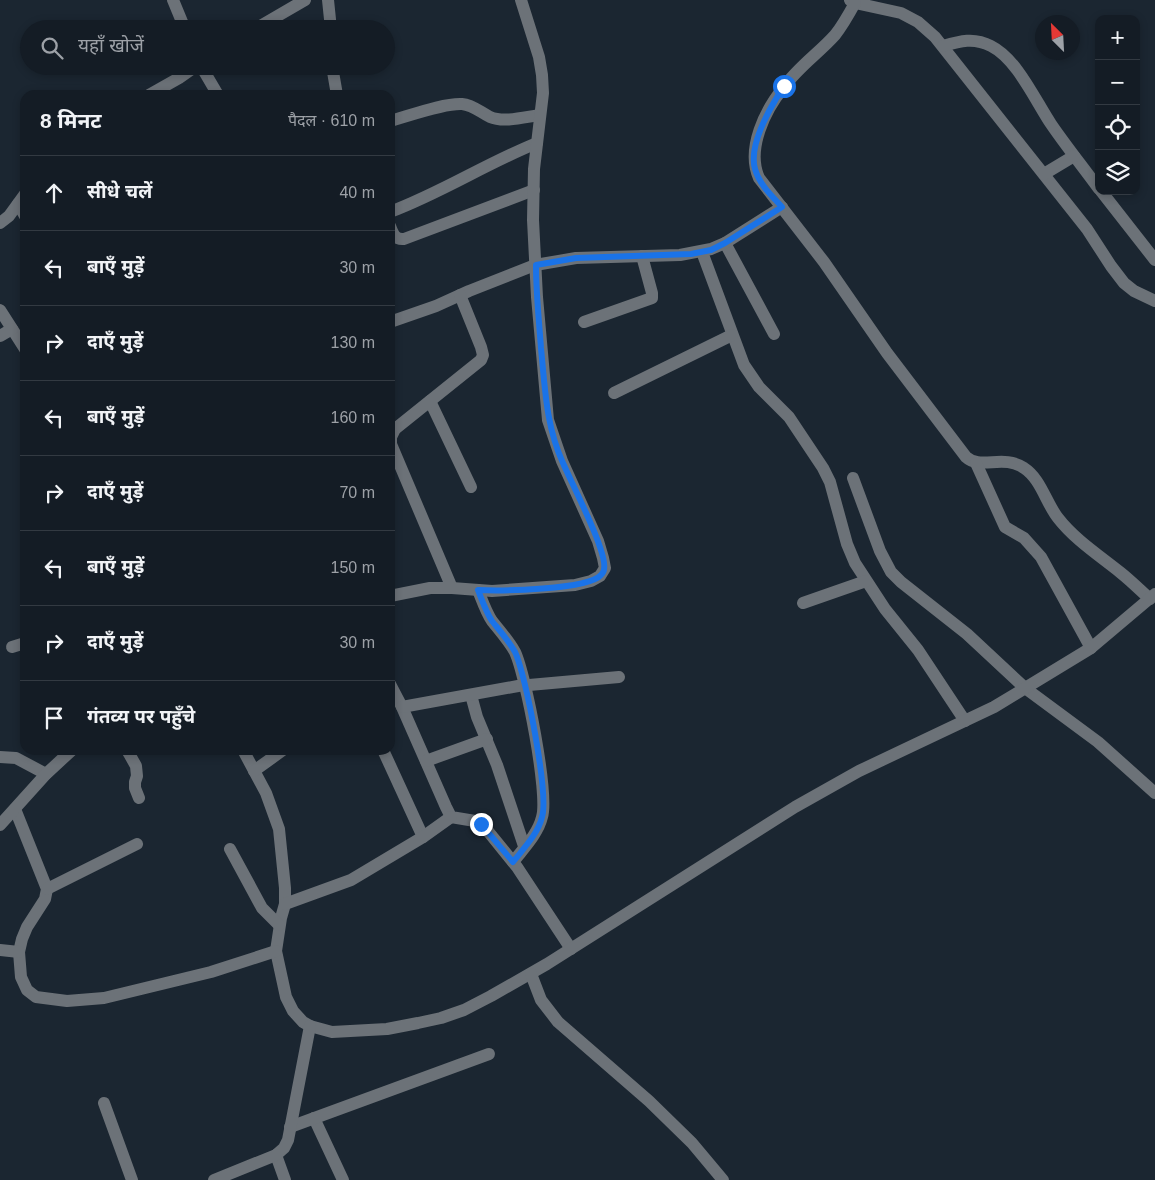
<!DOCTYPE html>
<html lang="hi">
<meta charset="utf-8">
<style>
:root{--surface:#141c25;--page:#1d252d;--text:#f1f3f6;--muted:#9da1a7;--line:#333a42}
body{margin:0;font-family:Helvetica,"Noto Sans Devanagari",sans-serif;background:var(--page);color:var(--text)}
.controls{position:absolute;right:15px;top:15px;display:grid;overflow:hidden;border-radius:10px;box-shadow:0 2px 8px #0003}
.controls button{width:45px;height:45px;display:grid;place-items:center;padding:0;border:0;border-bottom:1px solid var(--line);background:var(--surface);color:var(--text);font:25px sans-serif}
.compass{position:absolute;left:1035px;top:15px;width:45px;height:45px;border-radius:50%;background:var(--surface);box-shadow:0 2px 8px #0003;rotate:336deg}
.stop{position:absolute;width:15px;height:15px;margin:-11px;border:4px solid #1a73e8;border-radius:50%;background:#fff}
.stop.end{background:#1a73e8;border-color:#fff;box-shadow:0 1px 5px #0008}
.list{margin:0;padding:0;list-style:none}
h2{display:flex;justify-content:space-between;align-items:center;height:65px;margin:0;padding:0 20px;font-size:21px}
h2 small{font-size:16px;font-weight:400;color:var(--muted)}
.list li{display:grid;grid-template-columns:32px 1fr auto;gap:15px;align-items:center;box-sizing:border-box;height:75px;padding:0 20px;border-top:1px solid var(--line)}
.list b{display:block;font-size:19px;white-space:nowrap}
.list em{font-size:16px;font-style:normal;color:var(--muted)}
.icon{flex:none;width:28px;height:28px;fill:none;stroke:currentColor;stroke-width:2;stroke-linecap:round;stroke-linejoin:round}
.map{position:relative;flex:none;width:1155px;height:1180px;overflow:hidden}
.search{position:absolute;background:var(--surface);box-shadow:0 2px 8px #0003;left:20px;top:20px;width:375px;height:55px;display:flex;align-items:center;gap:12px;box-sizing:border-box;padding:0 18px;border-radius:28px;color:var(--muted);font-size:19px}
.panel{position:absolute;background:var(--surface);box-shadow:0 2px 8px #0003;left:20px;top:90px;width:375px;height:665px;border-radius:15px}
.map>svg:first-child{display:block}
</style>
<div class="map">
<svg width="1155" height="1180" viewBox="0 0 1155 1180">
<rect width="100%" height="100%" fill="#1b2631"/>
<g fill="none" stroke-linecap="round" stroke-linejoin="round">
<g stroke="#6c7278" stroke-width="12">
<polyline points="173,0 185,29"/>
<polyline points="328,0 331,29"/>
<polyline points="850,0 855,3 901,13 918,22 935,37 1087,229 1111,266 1124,283 1134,291 1155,301"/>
<path d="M855,3C849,14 843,25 835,35C819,53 798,67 784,87C765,110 746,149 759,178L824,262L887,353L966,457C980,470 1004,454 1024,468C1041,479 1046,503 1058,518C1075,540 1100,556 1121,573C1131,581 1140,590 1150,599"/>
<polyline points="255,29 305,0"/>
<path d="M943,46C960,41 974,37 991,46C1017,59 1035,100 1051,124C1066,146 1083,167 1099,189"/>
<polyline points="201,66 218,95"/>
<polyline points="332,66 337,95"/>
<polyline points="149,95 179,78 196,66"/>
<path d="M390,121C409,116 443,103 462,104C473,105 480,112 490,117C504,123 525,117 540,115"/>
<polyline points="1044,174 1074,156"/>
<polyline points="1101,191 1155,260"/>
<polyline points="18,204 25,216"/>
<path d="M390,212C441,193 487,163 537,143"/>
<polyline points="0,223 9,216 25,194"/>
<path d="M390,226C393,234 395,240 404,239L534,190"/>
<polyline points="725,243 774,334"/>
<polyline points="702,252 744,365 759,387 789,417 823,468 830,482 847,544 855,563 885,609 918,650 965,721"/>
<polyline points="0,310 25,349"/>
<polyline points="390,322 436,306 469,291 535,265 576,258 680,255 711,249 725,243 782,207"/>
<polyline points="584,322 652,298 652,293 642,256"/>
<polyline points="0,336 12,329"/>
<polyline points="614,393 732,335"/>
<polyline points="430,401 471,487"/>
<polyline points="976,463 1005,527 1024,538 1041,557 1091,648"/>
<polyline points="853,478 880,551 891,572 901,582 967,634 1025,688 1098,742 1155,793"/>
<polyline points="452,588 391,444 391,437 395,429 481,360 483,355 481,347 460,295"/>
<path d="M478,590C482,600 486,612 492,621C500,631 509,641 515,652C526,676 549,795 542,817C538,834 523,849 513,862"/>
<polyline points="390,596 430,588 452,588 492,591 575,585 591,581 600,576 605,568 603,558 598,541 562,461 548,420 537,297 533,220 534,169 543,93 542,75 539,57 521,0"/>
<polyline points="803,603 866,581"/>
<polyline points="12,647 25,643"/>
<polyline points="390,684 402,707 446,807 451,817 475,821 487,830 517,867 571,949"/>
<polyline points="471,695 477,717 497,765 524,846"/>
<polyline points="402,707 518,686 619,677"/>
<polyline points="127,750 136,766 137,776 135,782 135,788 139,798"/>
<polyline points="243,750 266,793 279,829 285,888 285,904 281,918 276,951 286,997 293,1011 303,1022 310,1026 332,1032 387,1029 418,1023 441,1018 464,1010 491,996 547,964 795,807 859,771 994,707 1091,648 1155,594"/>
<polyline points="383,750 423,837"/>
<polyline points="0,757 16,758 46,774"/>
<polyline points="426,761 487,739"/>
<polyline points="254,771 283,750"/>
<polyline points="15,809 47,889 45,899 27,927 22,939 19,952 21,977 27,990 36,997 67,1001 104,998 211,972 276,951"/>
<polyline points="0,825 46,774 72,750"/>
<polyline points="230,849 262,908 279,925"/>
<polyline points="47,889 137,844"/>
<polyline points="285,904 351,880 423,837 451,817"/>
<polyline points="0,950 19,952"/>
<polyline points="531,974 541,1000 558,1022 649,1101 692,1143 723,1180"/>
<polyline points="104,1103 132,1180"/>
<polyline points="314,1118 343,1180"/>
<polyline points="290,1127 489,1054"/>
<polyline points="276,1155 285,1180"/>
<polyline points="214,1180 276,1155 284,1148 288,1140 310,1026"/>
</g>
</g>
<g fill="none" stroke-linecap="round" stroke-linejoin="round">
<path stroke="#1a73e8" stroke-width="6" d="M481,824L513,862C523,849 538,834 542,817C549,795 526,675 515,652C509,641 500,631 492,621C486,612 482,600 478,590C499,591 588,590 601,575C602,574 604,571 604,569C608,553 571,482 563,463C546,426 545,388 541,348C539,321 536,293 536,265L576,258L691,254L711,250L725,243L782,207C772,196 759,184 755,169C748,144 771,106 784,86"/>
</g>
</svg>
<div class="controls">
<button>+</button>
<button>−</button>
<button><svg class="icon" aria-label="locate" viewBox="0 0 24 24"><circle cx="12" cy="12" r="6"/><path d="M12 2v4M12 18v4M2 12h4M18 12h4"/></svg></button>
<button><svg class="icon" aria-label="layers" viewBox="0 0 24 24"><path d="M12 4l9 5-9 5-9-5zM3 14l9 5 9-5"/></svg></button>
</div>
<svg class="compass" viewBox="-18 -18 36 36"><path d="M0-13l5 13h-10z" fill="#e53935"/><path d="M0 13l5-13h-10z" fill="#9da1a7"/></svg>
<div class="stop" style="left:784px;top:86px"></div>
<div class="stop end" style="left:481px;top:824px"></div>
<div class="search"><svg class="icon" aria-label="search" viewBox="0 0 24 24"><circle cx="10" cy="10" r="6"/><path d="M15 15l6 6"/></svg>यहाँ खोजें</div>
<section class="panel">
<h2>8 मिनट<small>पैदल · 610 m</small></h2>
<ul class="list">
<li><svg class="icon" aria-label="ahead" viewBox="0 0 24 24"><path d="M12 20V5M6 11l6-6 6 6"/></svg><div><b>सीधे चलें</b></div><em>40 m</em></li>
<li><svg class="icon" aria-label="left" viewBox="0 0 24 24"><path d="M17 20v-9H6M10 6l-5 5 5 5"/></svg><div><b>बाएँ मुड़ें</b></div><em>30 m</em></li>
<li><svg class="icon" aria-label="right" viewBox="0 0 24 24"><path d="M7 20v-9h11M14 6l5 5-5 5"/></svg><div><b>दाएँ मुड़ें</b></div><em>130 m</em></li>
<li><svg class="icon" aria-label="left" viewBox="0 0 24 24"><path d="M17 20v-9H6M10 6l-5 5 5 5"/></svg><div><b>बाएँ मुड़ें</b></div><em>160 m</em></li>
<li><svg class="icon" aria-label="right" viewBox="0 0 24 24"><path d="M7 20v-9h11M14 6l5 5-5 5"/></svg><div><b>दाएँ मुड़ें</b></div><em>70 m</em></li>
<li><svg class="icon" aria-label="left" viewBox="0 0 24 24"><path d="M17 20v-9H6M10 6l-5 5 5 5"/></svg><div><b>बाएँ मुड़ें</b></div><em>150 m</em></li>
<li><svg class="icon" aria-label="right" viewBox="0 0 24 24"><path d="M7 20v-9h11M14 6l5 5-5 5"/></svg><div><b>दाएँ मुड़ें</b></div><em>30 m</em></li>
<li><svg class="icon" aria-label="arrive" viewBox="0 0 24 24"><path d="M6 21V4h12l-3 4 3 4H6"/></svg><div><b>गंतव्य पर पहुँचे</b></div></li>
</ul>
</section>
</div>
